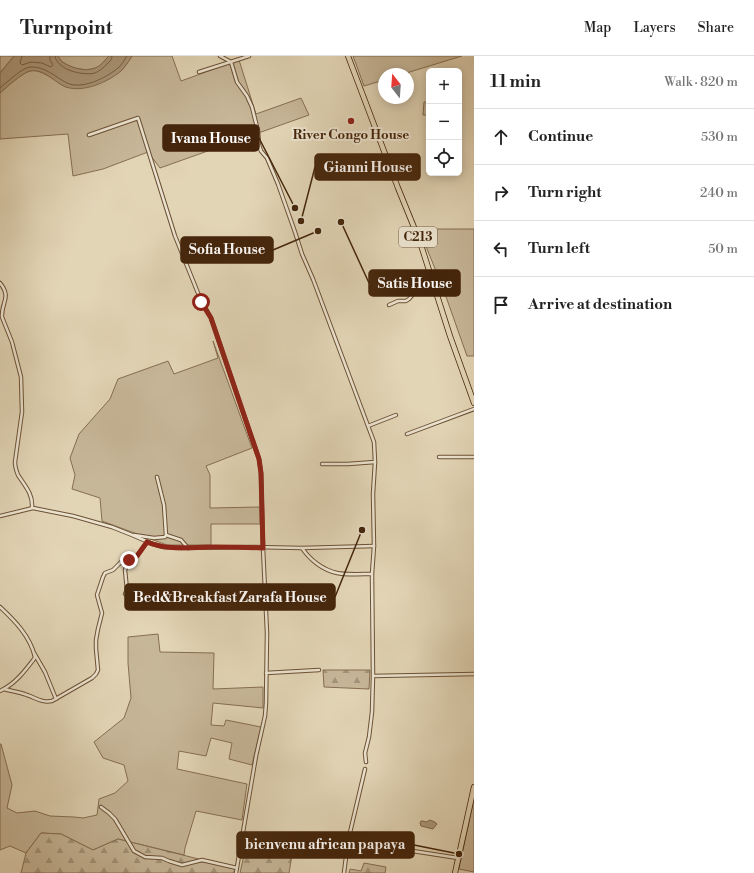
<!DOCTYPE html>
<meta charset="utf-8">
<style>
:root{--surface:#fff;--page:#f2f2f2;--text:#222;--muted:#767676;--line:#e0e0e0}
body{margin:0;font-family:"Libre Bodoni",serif;background:var(--page);color:var(--text)}
.controls{position:absolute;right:12px;top:12px;display:grid;overflow:hidden;border-radius:6px;box-shadow:0 2px 10px #0003}
.controls button{width:36px;height:36px;display:grid;place-items:center;padding:0;border:0;border-bottom:1px solid var(--line);background:var(--surface);color:var(--text);font:20px sans-serif}
.compass{position:absolute;left:378px;top:12px;width:36px;height:36px;border-radius:50%;background:var(--surface);box-shadow:0 2px 10px #0003;rotate:343deg}
.stop{position:absolute;width:12px;height:12px;margin:-9px;border:3px solid #8f2418;border-radius:50%;background:#fff}
.stop.end{background:#8f2418;border-color:#fff;box-shadow:0 1px 4px #0008}
.list{margin:0;padding:0;list-style:none}
h2{display:flex;justify-content:space-between;align-items:center;height:52px;margin:0;padding:0 16px;font-size:17px}
h2 small{font-size:13px;font-weight:400;color:var(--muted)}
.list li{display:grid;grid-template-columns:26px 1fr auto;gap:12px;align-items:center;box-sizing:border-box;height:56px;padding:0 16px;border-top:1px solid var(--line)}
.list b{display:block;font-size:15px;white-space:nowrap}
.list em{font-size:13px;font-style:normal;color:var(--muted)}
.icon{flex:none;width:22px;height:22px;fill:none;stroke:currentColor;stroke-width:2;stroke-linecap:round;stroke-linejoin:round}
.map{position:relative;flex:none;width:474px;height:817px;overflow:hidden}
header{display:flex;align-items:center;gap:24px;box-sizing:border-box;height:56px;padding:0 20px;background:var(--surface);border-bottom:1px solid var(--line)}
header strong{font-size:19px}
nav{display:flex;gap:22px;margin-inline-start:auto;font-size:14px}
main{display:flex}
aside{flex:1;background:var(--surface)}
.map>svg:first-child{display:block}
</style>
<header>
<strong>Turnpoint</strong>
<nav><a>Map</a><a>Layers</a><a>Share</a></nav>
</header>
<main>
<div class="map">
<svg width="474" height="817" viewBox="0 0 474 817">
<defs>
<pattern id="forest-firs" width="22" height="20" patternUnits="userSpaceOnUse"><rect width="22" height="20" fill="#c7b799"/><path d="M5 1l3.5 6h-7zM16 11l3.5 6h-7z" fill="#a3957b"/></pattern>
</defs>
<rect width="100%" height="100%" fill="#e2d5b6"/>
<filter id="stains"><feTurbulence type="fractalNoise" baseFrequency=".005" numOctaves="4"/><feColorMatrix values="0 0 0 0 .2 0 0 0 0 .09 0 0 0 0 .02 0 0 0 .5 -.17"/></filter>
<radialGradient id="worn" r=".72"><stop offset=".6" stop-color="#630" stop-opacity="0"/><stop offset="1" stop-color="#630" stop-opacity=".3"/></radialGradient>
<g fill="#c7b799" stroke="#866e52">
<polygon points="0,0 14,0 0,17"/>
<path d="M58,0H109C106,4 102,8 98,11C88,16 73,13 64,7C62,6 60,3 58,0Z"/>
<path d="M132,0H172L181,25L239,4L256,58L301,42L309,59L160,112L148,96L103,113L73,120L68,78L0,83V37C6,31 22,17 30,15C40,12 57,26 66,31L122,14Z"/>
<polygon points="353,0 462,0 403,18 384,18 384,24 364,30"/>
<polygon points="424,46 429,46 428,59 423,59"/>
<polygon points="419,173 474,173 474,300 467,300 444,235"/>
<polygon points="213,285 252,392 206,410 210,419 210,452 260,451 260,468 211,468 211,489 167,489 102,465 100,442 72,433 75,419 70,402 79,378 110,343 118,323 168,305 174,318 218,302"/>
<polygon points="158,578 160,596 214,597 213,633 263,631 263,652 213,647 211,669 224,670 226,664 261,671 252,709 229,703 232,687 211,682 206,700 179,695 177,713 247,728 242,764 196,755 185,792 184,799 118,783 93,794 61,778 41,777 26,797 10,790 0,794 0,688 1,688 12,729 7,752 17,757 35,755 50,760 74,761 83,762 97,759 99,743 115,737 128,725 124,709 103,702 94,686 124,662 131,642 128,607 128,581"/>
<polygon points="474,743 474,816 459,813"/>
</g>
<g fill="url(#forest-firs)" stroke="#866e52">
<polygon points="323,614 370,614 369,633 324,631"/>
<polygon points="41,777 61,778 93,794 118,783 235,812 234,817 21,817 26,797"/>
<polygon points="247,786 293,793 289,817 240,817"/>
<polygon points="364,807 386,811 385,817 349,817 350,813 361,815"/>
</g>
<g fill="#ac997c" stroke="#826b4f">
<path d="M14,0H58C60,3 61,6 64,7C72,12 86,16 95,12C101,10 105,4 109,0H132C129,5 125,11 121,15C108,26 83,37 66,31C55,27 44,12 30,15C22,17 6,32 0,37V17Z"/>
<polygon points="430,764 435,766 437,768 433,773 421,770 420,767 421,765 423,765 426,766"/>
</g>
<g fill="none" stroke-linecap="round" stroke-linejoin="round">
<g stroke="#785f44" stroke-width="1">
<polyline points="22,0 20,7 22,9 31,6 42,7 51,11 53,9 50,4 50,0"/>
<path d="M55,0C57,14 83,20 95,17C100,15 104,11 107,8C110,5 112,4 112,0"/>
<path d="M0,32C7,26 22,12 30,11C45,10 55,21 67,27C82,34 106,22 118,12C122,9 124,4 127,0"/>
</g>
<g stroke="#6c5136" stroke-width="4.5">
<g id="street">
<polyline points="220,0 231,6 237,26 247,40 252,51 258,75 259,89 261,95 267,102 278,128 295,176 302,198 313,223 374,386 375,406 373,438 374,490 372,518"/>
<polyline points="199,16 249,0"/>
<polyline points="89,79 138,62 175,180 200,242 211,262 259,403 261,417 263,492 267,577 266,647 265,660 256,700 236,817"/>
<path d="M0,227C12,242 1,246 2,261L12,286L21,321L22,356L15,406C15,410 16,414 18,419C25,430 33,438 32,451"/>
<polyline points="389,249 398,245 406,245 409,243 415,236 434,231"/>
<polyline points="368,370 396,359"/>
<polyline points="407,378 474,353"/>
<polyline points="439,401 474,401"/>
<polyline points="322,408 348,408 375,406"/>
<path d="M0,460L33,452L73,460L112,471L132,479L153,488L163,491L180,492L250,491L302,492C310,504 323,514 337,517C345,519 363,518 372,518L373,620L474,618"/>
<polyline points="134,479 154,482 165,481 166,479 164,449 157,421"/>
<polyline points="166,479 181,484 188,492"/>
<polyline points="302,492 374,490"/>
<polyline points="125,538 127,534 125,514 129,505"/>
<path d="M0,551C15,565 30,580 35,601L34,603C24,616 15,628 0,635"/>
<polyline points="34,597 45,616 56,643"/>
<polyline points="266,617 319,614"/>
<path d="M4,633C11,635 19,636 27,639C36,642 42,647 52,645L92,622L96,618L98,614L96,593V584L98,573L102,557L97,539L103,521L105,517L113,514L121,506L129,504L137,500L147,486"/>
<polyline points="366,706 365,697 369,681 372,656 373,620"/>
<polyline points="101,751 109,757 115,763 134,795 145,801 162,802 169,805 182,809 202,804 237,812"/>
<polyline points="348,785 458,802"/>
<polyline points="344,817 348,785 365,713"/>
</g>
</g>
<g stroke="#44250b" stroke-width="6">
<g id="primary">
<polyline points="348,0 398,132 420,186 450,280 474,347"/>
<polyline points="455,817 474,731"/>
</g>
</g>
<use href="#street" stroke="#ece4d0" stroke-width="2.5"/>
<use href="#primary" stroke="#e2d5b6" stroke-width="4.5"/>
</g>
<g fill="none" stroke-linecap="round" stroke-linejoin="round">
<path stroke="#8f2418" stroke-width="5" d="M129,504L137,500L147,486C168,495 191,491 214,491C230,491 247,491 263,492L261,417L259,403L211,262L201,246"/>
</g>
<circle fill="#8f2418" stroke="#ece4d0" stroke-width="1.5" cx="351" cy="65" r="4"/>
<g text-anchor="middle" dominant-baseline="central" stroke-width="4" stroke-linejoin="round" paint-order="stroke">
<rect fill="#ece4d0" stroke="#765e46" stroke-width="1" x="399" y="171" width="38" height="20" rx="3"/>
<g font-size="12" font-weight="bold" fill="#44250b">
<text x="418" y="181">C213</text>
</g>
<g font-size="13" font-weight="bold" fill="#44250b" stroke="#ece4d0">
<text x="351" y="79">River Congo House</text>
</g>
</g>
<path fill="none" stroke="#44250b" stroke-width="1.5" d="M295 152L259 82M301 165L315 111M318 175L273 194M341 166L369 227M362 474L335 541M459 798L414 789"/>
<g fill="#44250b" stroke="#ece4d0" stroke-width="1.5">
<circle cx="295" cy="152" r="4"/>
<circle cx="301" cy="165" r="4"/>
<circle cx="318" cy="175" r="4"/>
<circle cx="341" cy="166" r="4"/>
<circle cx="362" cy="474" r="4"/>
<circle cx="459" cy="798" r="4"/>
</g>
<g fill="#44250b" stroke="#44250b" stroke-width="1.5">
<rect x="163" y="69" width="96" height="26" rx="4"/>
<rect x="315" y="98" width="105" height="26" rx="4"/>
<rect x="181" y="181" width="92" height="26" rx="4"/>
<rect x="369" y="214" width="91" height="26" rx="4"/>
<rect x="125" y="528" width="210" height="26" rx="4"/>
<rect x="237" y="776" width="177" height="26" rx="4"/>
</g>
<g font-size="14" text-anchor="middle" font-weight="bold" fill="#fff">
<text x="211" y="87">Ivana House</text>
<text x="368" y="116">Gianni House</text>
<text x="227" y="198">Sofia House</text>
<text x="415" y="232">Satis House</text>
<text x="230" y="546">Bed&amp;Breakfast Zarafa House</text>
<text x="325" y="793">bienvenu african papaya</text>
</g>
<rect width="100%" height="100%" filter="url(#stains)"/>
<rect width="100%" height="100%" fill="url(#worn)"/>
</svg>
<div class="controls">
<button>+</button>
<button>−</button>
<button><svg class="icon" aria-label="locate" viewBox="0 0 24 24"><circle cx="12" cy="12" r="6"/><path d="M12 2v4M12 18v4M2 12h4M18 12h4"/></svg></button>
</div>
<svg class="compass" viewBox="-18 -18 36 36"><path d="M0-13l5 13h-10z" fill="#e53935"/><path d="M0 13l5-13h-10z" fill="#767676"/></svg>
<div class="stop" style="left:201px;top:246px"></div>
<div class="stop end" style="left:129px;top:504px"></div>
</div>
<aside>
<h2>11 min<small>Walk · 820 m</small></h2>
<ul class="list">
<li><svg class="icon" aria-label="ahead" viewBox="0 0 24 24"><path d="M12 20V5M6 11l6-6 6 6"/></svg><div><b>Continue</b></div><em>530 m</em></li>
<li><svg class="icon" aria-label="right" viewBox="0 0 24 24"><path d="M7 20v-9h11M14 6l5 5-5 5"/></svg><div><b>Turn right</b></div><em>240 m</em></li>
<li><svg class="icon" aria-label="left" viewBox="0 0 24 24"><path d="M17 20v-9H6M10 6l-5 5 5 5"/></svg><div><b>Turn left</b></div><em>50 m</em></li>
<li><svg class="icon" aria-label="arrive" viewBox="0 0 24 24"><path d="M6 21V4h12l-3 4 3 4H6"/></svg><div><b>Arrive at destination</b></div></li>
</ul>
</aside>
</main>
